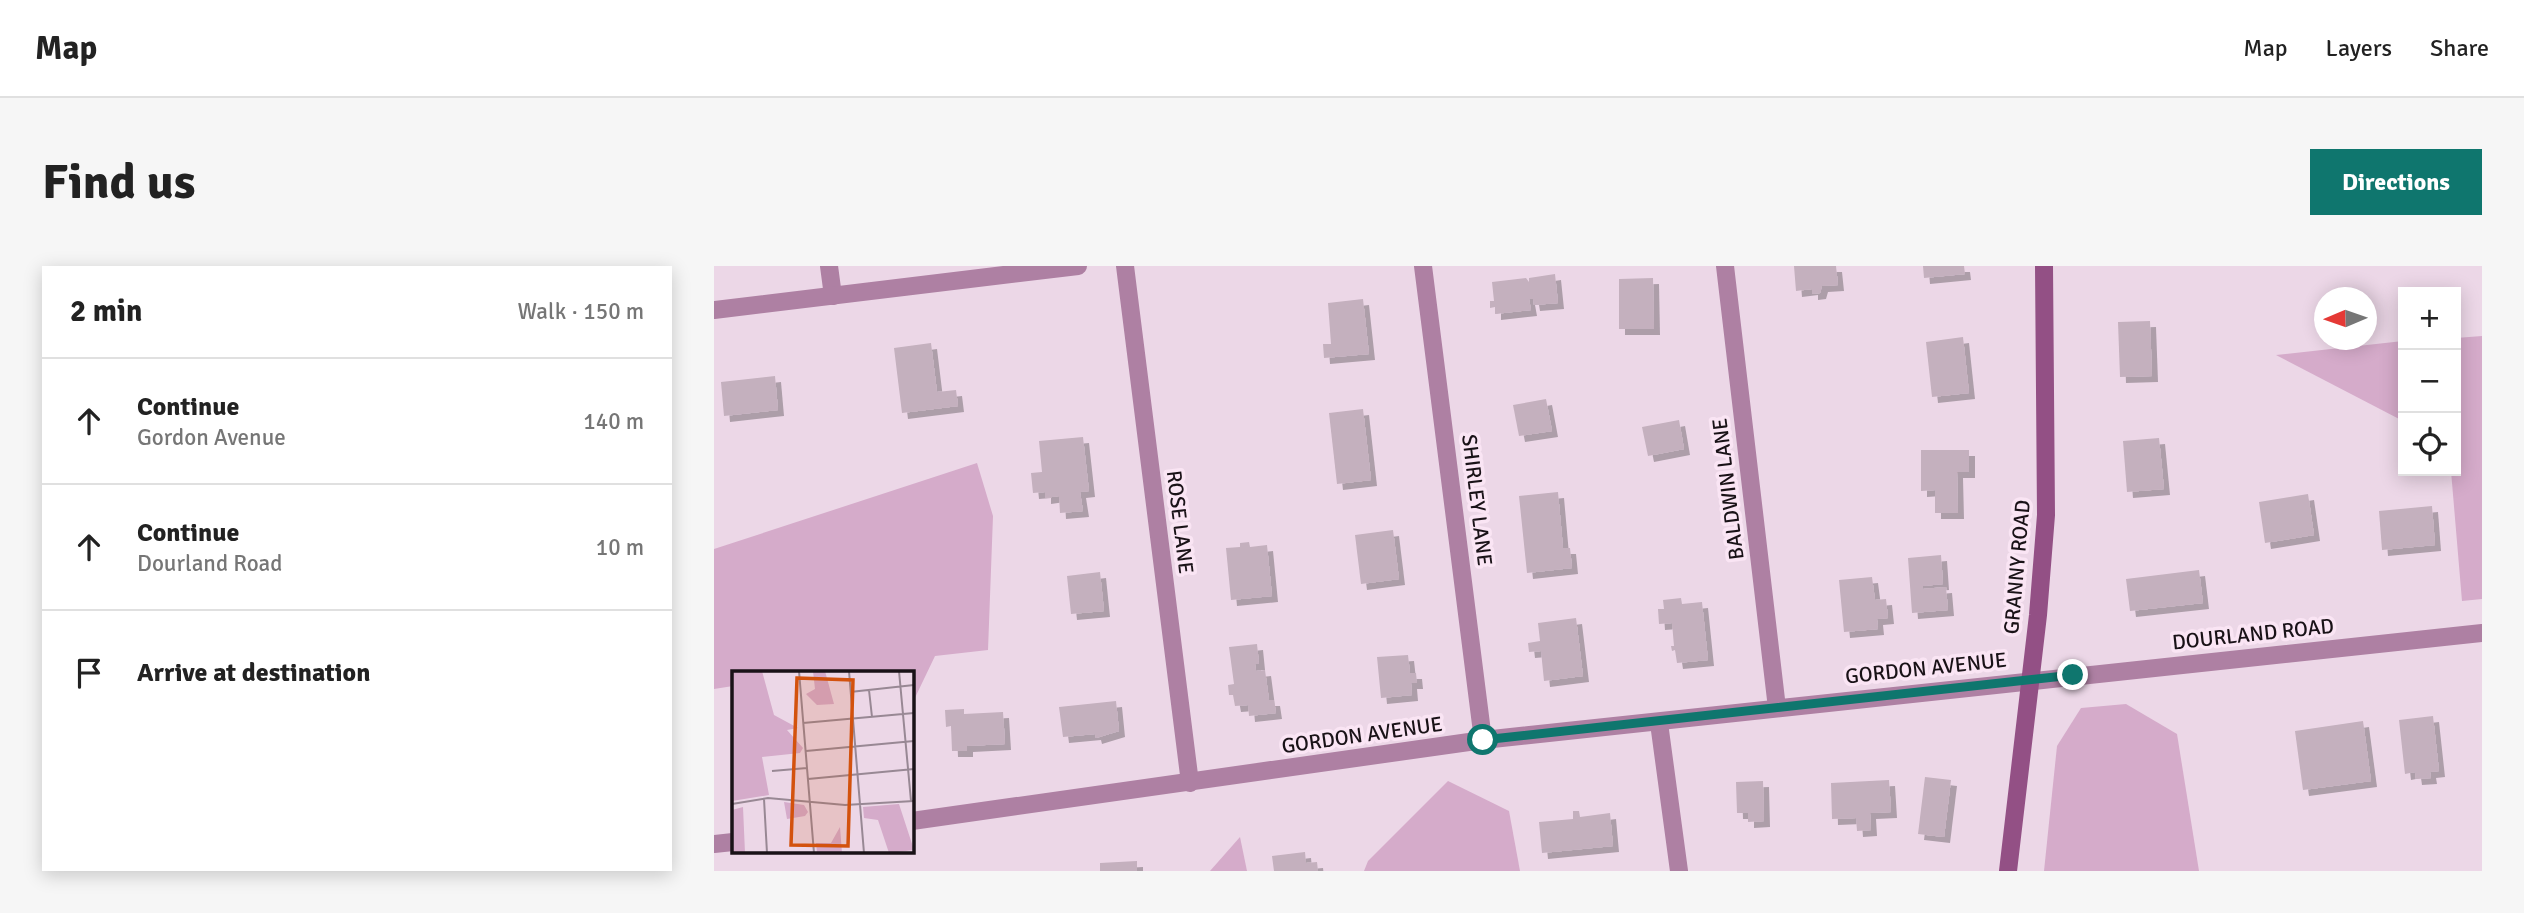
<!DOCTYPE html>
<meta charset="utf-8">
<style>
:root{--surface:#fff;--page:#f6f6f6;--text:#222;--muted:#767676;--line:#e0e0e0;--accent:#0f766e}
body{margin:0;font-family:Signika,sans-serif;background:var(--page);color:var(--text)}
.controls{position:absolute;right:21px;top:21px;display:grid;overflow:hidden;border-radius:0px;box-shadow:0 4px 18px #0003}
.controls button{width:63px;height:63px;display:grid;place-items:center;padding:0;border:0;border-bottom:2px solid var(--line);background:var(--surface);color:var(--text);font:35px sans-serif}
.compass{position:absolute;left:1600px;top:21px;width:63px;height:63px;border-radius:50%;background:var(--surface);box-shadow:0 4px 18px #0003;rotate:268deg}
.stop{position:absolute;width:21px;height:21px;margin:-16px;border:5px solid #0f766e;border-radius:50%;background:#fff}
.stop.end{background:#0f766e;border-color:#fff;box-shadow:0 2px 7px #0008}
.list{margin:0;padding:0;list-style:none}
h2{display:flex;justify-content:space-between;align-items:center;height:91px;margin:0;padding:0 28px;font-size:30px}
h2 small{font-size:23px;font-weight:400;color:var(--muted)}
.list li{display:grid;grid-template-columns:46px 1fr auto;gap:21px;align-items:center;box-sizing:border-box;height:126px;padding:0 28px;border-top:2px solid var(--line)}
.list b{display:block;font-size:26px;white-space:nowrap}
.list p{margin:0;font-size:23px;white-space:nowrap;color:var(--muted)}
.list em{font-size:23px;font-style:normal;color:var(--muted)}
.icon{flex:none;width:38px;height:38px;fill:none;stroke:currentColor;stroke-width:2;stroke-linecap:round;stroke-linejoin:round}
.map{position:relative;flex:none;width:1768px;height:605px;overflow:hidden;border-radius:0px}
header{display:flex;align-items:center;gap:42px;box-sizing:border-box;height:98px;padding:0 35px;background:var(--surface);border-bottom:2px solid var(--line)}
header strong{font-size:33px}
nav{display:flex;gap:38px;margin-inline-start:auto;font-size:24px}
.intro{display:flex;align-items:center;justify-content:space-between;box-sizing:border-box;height:168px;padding:0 42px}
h1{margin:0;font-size:49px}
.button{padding:18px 32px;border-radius:0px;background:var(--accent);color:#fff;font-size:24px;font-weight:700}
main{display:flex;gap:42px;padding:0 42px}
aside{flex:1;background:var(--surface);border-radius:0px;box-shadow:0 4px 18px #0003}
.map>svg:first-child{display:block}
</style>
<header>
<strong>Map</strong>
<nav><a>Map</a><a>Layers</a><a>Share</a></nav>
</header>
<div class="intro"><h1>Find us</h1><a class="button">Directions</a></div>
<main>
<aside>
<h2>2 min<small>Walk · 150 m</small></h2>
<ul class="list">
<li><svg class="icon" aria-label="ahead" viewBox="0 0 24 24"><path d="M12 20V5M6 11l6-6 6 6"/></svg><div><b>Continue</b><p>Gordon Avenue</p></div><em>140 m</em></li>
<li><svg class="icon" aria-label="ahead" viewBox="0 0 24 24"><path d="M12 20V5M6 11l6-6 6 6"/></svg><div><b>Continue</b><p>Dourland Road</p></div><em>10 m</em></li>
<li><svg class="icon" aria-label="arrive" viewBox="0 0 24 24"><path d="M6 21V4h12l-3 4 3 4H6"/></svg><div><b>Arrive at destination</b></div></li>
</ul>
</aside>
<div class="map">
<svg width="1768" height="605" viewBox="0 0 1768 605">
<defs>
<filter id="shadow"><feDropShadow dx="6" dy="6" stdDeviation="0" flood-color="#0004"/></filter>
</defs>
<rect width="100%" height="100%" fill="#ecd7e7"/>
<g fill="#d5abca">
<polygon points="1768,70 1768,333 1748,335 1737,205 1742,205 1742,72"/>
<polygon points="1689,75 1689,155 1562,89"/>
<polygon points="263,197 279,250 274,384 221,390 198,438 198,407 19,407 19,420 0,423 0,283"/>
<polygon points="1412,438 1463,468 1485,605 1330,605 1343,480 1367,442"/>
<polygon points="734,515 795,545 806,605 650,605 654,595"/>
<polygon points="526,571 533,605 496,605"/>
</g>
<g fill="#c4b0be" filter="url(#shadow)">
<polygon points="1080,0 1122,0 1124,19 1108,20 1106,27 1098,28 1098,23 1082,25"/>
<polygon points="1209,0 1250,0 1251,8 1210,12"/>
<polygon points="841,8 844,37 820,39 819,33 815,33 817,44 781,48 781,41 776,42 776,35 780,35 778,16 812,12 815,16 815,12"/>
<polygon points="939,12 940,63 905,63 905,13"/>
<polygon points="649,33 655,88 610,92 609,78 617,78 614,37"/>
<polygon points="1436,55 1438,110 1406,111 1404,56"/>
<polygon points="1249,71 1255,127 1218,131 1212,76"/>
<polygon points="217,77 223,126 242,124 244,140 188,147 180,82"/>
<polygon points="61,110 64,144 10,150 7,116"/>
<polygon points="832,133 838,165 805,170 799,139"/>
<polygon points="649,143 657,214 623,218 615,147"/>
<polygon points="965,154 970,183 934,190 928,161"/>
<polygon points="369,171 375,225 366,226 369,245 346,247 345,230 331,232 331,226 319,227 317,207 328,206 325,175"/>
<polygon points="1445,172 1450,223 1413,226 1409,175"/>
<polygon points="1207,184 1255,184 1255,206 1243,206 1244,247 1221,247 1221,224 1207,225"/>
<polygon points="844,226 849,282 856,282 858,302 813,307 805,230"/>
<polygon points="1594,228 1600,269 1551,277 1545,236"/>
<polygon points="1718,240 1721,279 1668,284 1665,245"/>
<polygon points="679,264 685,313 647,318 641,269"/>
<polygon points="535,276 536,281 553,279 558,330 517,334 512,282 526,281 526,277"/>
<polygon points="1227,289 1229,318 1209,320 1209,323 1232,321 1234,344 1198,347 1194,292"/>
<polygon points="1485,304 1489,337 1416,345 1412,313"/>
<polygon points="386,306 390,345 357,348 353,310"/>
<polygon points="1158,311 1161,334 1172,333 1174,352 1163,353 1164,363 1130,366 1125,314"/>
<polygon points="967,332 968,338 988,336 994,394 963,397 961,384 958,385 957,380 960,380 958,357 945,358 944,343 950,343 949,334"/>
<polygon points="862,352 869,410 830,415 827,385 815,386 814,377 826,375 824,357"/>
<polygon points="543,378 545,398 541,398 542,405 551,404 555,434 560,434 562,447 535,450 534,439 521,440 519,429 515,429 514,419 520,418 515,381"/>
<polygon points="694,389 696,407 702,407 703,417 697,417 698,429 667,432 663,391"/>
<polygon points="402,435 405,465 382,472 381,468 349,471 345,441"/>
<polygon points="250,443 250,448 289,446 291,478 253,480 253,485 238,485 237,460 232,461 231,444"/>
<polygon points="1719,450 1725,505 1716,506 1717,512 1702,513 1701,506 1691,508 1685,454"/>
<polygon points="1649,455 1657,515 1589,524 1581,465"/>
<polygon points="1211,511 1237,514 1230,571 1204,568"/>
<polygon points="1175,514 1177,546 1156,547 1157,564 1143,565 1142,552 1118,553 1117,517"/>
<polygon points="1049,515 1050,555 1034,556 1034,547 1023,547 1022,516"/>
<polygon points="859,545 865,545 866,551 896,547 899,580 828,587 825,556 859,553"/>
<polygon points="591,586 592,597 603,596 604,605 560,605 558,590"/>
<polygon points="423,595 423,605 386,605 386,597"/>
</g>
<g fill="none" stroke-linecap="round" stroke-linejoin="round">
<g stroke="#ae80a3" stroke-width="18">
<polyline points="115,0 119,30"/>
<polyline points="411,0 476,517"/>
<polyline points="709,0 769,474"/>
<polyline points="1011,0 1063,442"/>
<polyline points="0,44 364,0"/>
<polyline points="945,457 965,605"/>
<polyline points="198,555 769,474 1768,367"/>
<polyline points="0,578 19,576"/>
</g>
<polyline stroke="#935085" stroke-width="18" points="1294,605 1324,349 1332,249 1330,0"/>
</g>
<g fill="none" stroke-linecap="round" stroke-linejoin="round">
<polyline stroke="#0f766e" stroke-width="9" points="769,474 1359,409"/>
</g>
<g text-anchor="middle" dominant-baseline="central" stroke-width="7" stroke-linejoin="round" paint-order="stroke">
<g font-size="21" fill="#191217" stroke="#fae5f4">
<text transform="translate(1014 223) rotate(-97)">BALDWIN LANE</text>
<text transform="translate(763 234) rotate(83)">SHIRLEY LANE</text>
<text transform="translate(466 256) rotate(83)">ROSE LANE</text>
<text transform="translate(1303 301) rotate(-85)">GRANNY ROAD</text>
<text transform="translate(1539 368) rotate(-6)">DOURLAND ROAD</text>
<text transform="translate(1212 402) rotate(-6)">GORDON AVENUE</text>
<text transform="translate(648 469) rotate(-8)">GORDON AVENUE</text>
</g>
</g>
<g transform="translate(18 405)">
<rect width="182" height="182" fill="#ecd7e7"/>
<path d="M0,0H30L42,44L66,57L55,59L71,77L68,82L30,86L37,124L0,130ZM81,0H93L102,33L85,34L74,23L83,18ZM52,131L72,134L76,141L73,145L55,148ZM167,133L182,179L157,182L146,149L132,147L131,136ZM11,136L13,182H0V139ZM108,156L110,182H85L84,172H99Z" fill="#d5abca"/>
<path fill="none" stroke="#988894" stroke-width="2" d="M67,0L82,182M117,0L132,182M167,0L179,130M137,19L140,46M118,21L182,14M71,52L182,42M74,80L182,70M40,100L75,97M76,108L182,98M32,128L35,182M0,133L36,127L113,134L182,130"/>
<path fill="#d3520d" fill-opacity="0.15" stroke="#d3520d" stroke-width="3.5" d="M65,7L121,9L116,175L59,174Z"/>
<rect width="182" height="182" fill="none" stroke="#191217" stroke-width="3.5"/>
</g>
</svg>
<div class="controls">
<button>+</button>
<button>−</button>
<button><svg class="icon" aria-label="locate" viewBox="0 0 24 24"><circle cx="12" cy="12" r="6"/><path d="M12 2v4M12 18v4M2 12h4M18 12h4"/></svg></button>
</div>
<svg class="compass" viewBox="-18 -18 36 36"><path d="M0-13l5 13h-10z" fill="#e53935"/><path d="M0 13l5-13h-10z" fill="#767676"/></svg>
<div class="stop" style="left:769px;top:474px"></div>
<div class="stop end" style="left:1359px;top:409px"></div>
</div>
</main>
